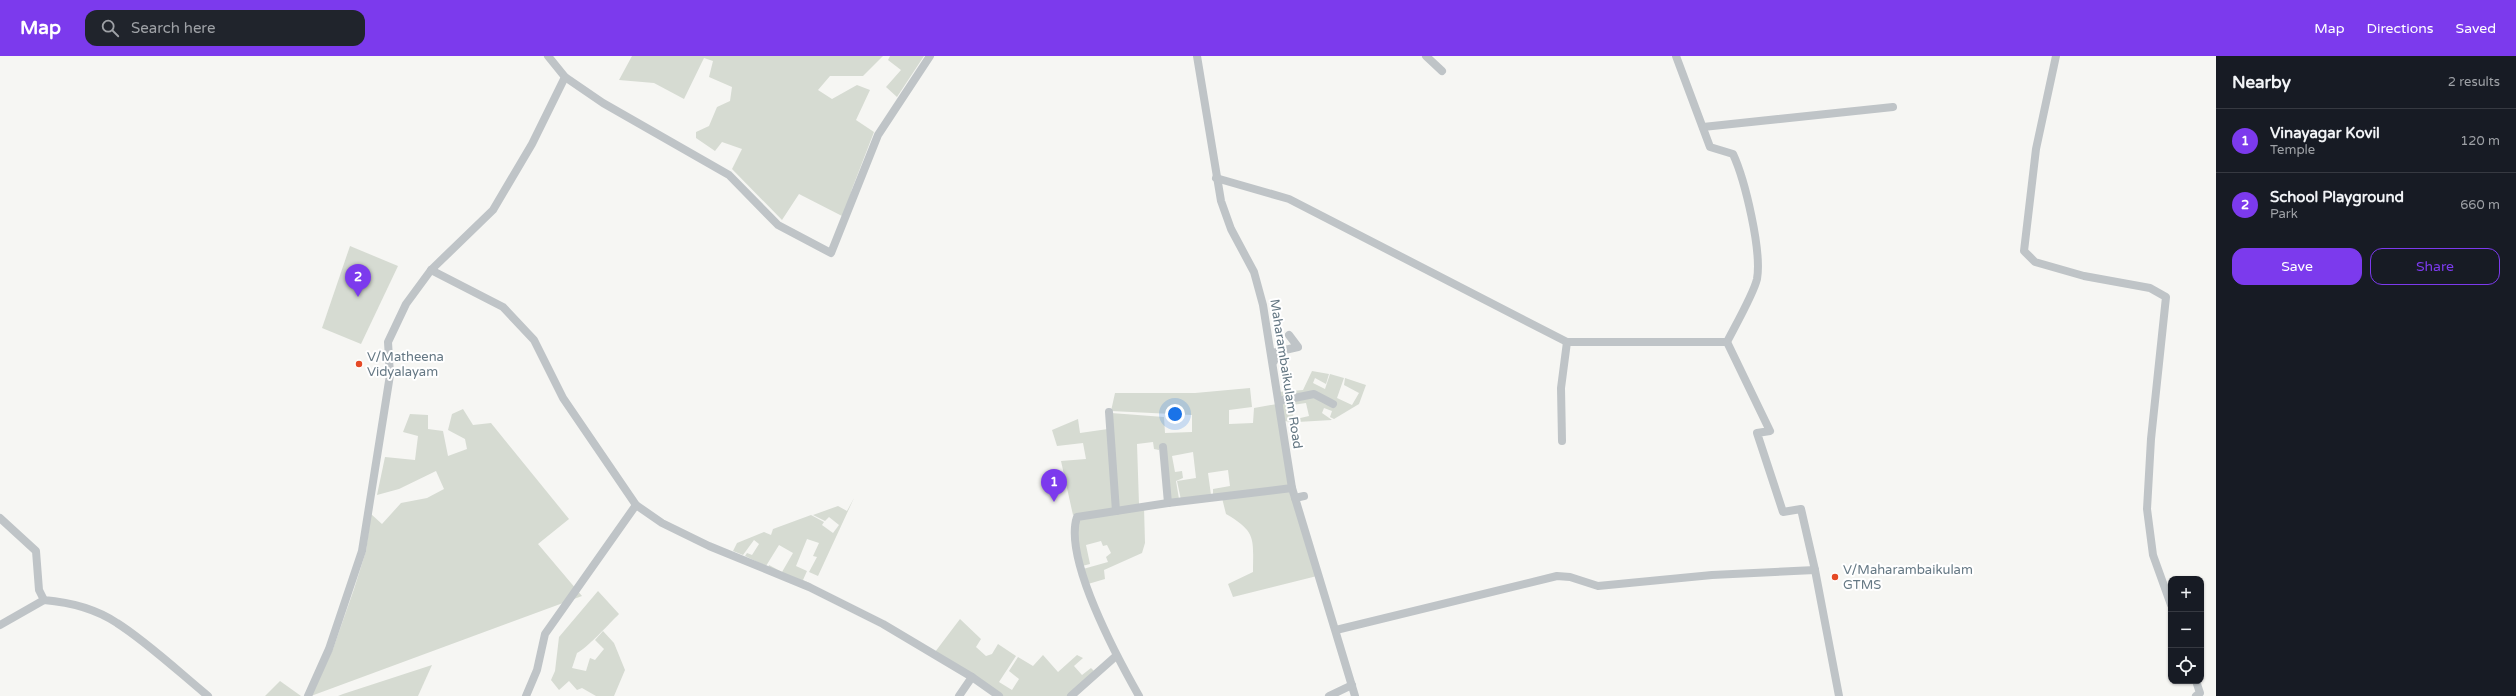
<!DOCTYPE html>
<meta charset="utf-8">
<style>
:root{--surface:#171b24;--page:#20242c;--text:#f1f3f6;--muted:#9ea1a6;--line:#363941;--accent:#7c3aed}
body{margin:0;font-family:"Varela Round",sans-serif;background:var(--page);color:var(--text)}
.controls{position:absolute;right:12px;bottom:12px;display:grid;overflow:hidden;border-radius:8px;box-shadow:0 1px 3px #0004}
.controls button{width:36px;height:36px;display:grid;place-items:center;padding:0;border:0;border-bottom:1px solid var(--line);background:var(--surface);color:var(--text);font:20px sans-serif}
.you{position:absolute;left:1175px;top:358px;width:14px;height:14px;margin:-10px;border:3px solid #fff;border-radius:50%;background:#1a73e8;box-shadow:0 0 0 6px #1a73e833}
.badge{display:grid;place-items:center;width:26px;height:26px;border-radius:50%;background:var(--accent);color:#fff;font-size:13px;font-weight:700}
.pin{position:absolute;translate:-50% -33px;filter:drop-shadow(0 1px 2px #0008)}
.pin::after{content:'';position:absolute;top:21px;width:14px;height:12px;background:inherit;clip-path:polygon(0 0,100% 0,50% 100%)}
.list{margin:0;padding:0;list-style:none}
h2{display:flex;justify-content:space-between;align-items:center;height:52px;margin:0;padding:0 16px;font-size:17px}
h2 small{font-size:13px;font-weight:400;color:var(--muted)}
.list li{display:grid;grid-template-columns:26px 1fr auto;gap:12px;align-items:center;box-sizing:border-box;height:64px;padding:0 16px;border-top:1px solid var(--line)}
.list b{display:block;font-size:15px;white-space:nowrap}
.list p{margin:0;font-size:13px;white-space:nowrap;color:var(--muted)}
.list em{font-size:13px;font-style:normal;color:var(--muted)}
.actions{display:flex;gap:8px;padding:12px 16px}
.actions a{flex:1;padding:9px 0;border:1px solid var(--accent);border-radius:12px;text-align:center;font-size:14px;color:var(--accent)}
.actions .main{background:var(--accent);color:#fff}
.icon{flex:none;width:22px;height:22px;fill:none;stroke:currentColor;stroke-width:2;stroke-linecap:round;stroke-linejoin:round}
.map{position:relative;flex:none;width:2216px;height:640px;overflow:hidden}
header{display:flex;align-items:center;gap:24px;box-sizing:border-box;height:56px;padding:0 20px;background:var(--accent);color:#fff}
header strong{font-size:19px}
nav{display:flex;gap:22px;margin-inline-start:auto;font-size:14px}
.search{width:280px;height:36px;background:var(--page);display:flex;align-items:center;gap:10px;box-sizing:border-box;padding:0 14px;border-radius:12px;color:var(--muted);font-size:15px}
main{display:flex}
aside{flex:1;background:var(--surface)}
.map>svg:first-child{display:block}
</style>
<header>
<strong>Map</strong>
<div class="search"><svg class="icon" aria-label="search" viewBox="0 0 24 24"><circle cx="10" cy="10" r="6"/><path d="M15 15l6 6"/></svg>Search here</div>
<nav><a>Map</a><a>Directions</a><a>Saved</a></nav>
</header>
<main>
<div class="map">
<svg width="2216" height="640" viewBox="0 0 2216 640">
<rect width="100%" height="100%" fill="#f6f6f3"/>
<g fill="#d6dbd2">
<polygon points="632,0 883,0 863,20 830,20 818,34 832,43 857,29 870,34 856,64 874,76 852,133 844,161 799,138 782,164 732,113 742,93 722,86 715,95 696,82 696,76 709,70 717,51 730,45 732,31 709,21 713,5 704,2 684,43 654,27 619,24"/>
<polygon points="890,0 924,0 897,41 886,31 901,14 888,4"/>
<polygon points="350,190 398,210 361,288 322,272"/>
<polygon points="1312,315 1329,318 1326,328 1315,322 1313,327 1325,333 1330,318 1344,322 1337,342 1352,349 1359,337 1344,329 1345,322 1366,329 1359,348 1334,363 1330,361 1332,355 1324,352 1322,357 1332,364 1297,366 1296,363 1309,360 1306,347 1292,349 1294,366 1283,365 1280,346 1313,337 1280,344 1278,336 1303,334"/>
<polygon points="1250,332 1252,351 1229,354 1229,368 1253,367 1254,352 1277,348 1290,431 1213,439 1213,433 1230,430 1228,414 1208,417 1211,439 1181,444 1177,425 1196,422 1193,396 1172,400 1175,416 1182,415 1183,422 1176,425 1179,443 1169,445 1164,388 1160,389 1159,394 1154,393 1153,386 1137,388 1139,448 1118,452 1111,357 1164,361 1165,377 1192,376 1192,359 1111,355 1115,337 1195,337"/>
<polygon points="463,353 473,369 491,367 569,463 538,488 582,540 311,640 333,593 354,533 366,495 371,458 382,468 401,447 427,442 444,433 436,415 399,433 377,439 385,401 415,404 418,380 403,376 410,358 428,359 428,373 443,375 448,400 467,393 465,383 448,374 452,358"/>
<polygon points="1078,363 1080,377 1108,373 1114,453 1073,459 1061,405 1086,403 1083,387 1057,390 1052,374"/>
<path d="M1290,433L1317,520L1233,541L1228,528L1253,516C1253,483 1257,476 1226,458L1222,442Z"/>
<polygon points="854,442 818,520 809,516 817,501 813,500 819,487 807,483 796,510 807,515 803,524 814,529 768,512 769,509 782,516 793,497 779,489 766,510 745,500 747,497 752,499 759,488 754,484 743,499 733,495 737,487 764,476 771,479 773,473 811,459 824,466 822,469 833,477 839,469 829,461 825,465 813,459 838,450 847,455"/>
<polygon points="1144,451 1145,487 1142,497 1104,514 1105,523 1088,528 1083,513 1108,506 1106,501 1111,497 1107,489 1103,490 1101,485 1086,489 1090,508 1082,510 1075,470 1077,462"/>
<path d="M598,535L619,558C610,567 586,593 577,597L572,612L586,615L590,602L595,604L604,593L595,584L603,575L614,587L625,614L614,640H596L582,632L577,634L569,625L559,634L551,624L555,615L559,581Z"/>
<polygon points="960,563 981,583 976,591 986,600 992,598 998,588 1016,600 999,626 1012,634 1019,623 1009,615 1018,601 1033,610 1043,599 1058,616 1077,599 1083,602 1074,610 1082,619 1091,612 1095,616 1070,640 1002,640 935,596"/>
<polygon points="432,609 418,640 338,640 343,638"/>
<polygon points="280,625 301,640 265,640"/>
</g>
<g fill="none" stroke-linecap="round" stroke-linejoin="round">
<g stroke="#bfc4c7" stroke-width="8">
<polyline points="548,0 565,21 603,47 729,119 778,169 831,197 878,79 930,0"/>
<polyline points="1197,0 1221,145 1231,173 1254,216 1263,249 1292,432 1355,640"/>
<polyline points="1426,0 1442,15"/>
<polyline points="2056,0 2036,93 2024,195 2035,206 2084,220 2150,232 2166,241 2151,383 2147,453 2153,499 2171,549"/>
<polyline points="1703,71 1893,51"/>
<path d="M1216,122L1289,143L1567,286H1727C1734,272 1754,237 1757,223C1762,195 1745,124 1733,98L1710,91L1676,0"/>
<polyline points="431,214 503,251 534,284 563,342 636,449 662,467 709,490 809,531 883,568 972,621 999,640"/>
<polyline points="1727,286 1770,375 1757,377 1783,456 1801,453 1815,514 1839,640"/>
<polyline points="1274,305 1276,296 1298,291 1289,279"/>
<polyline points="1279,345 1314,338 1333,348"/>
<polyline points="1109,356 1116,455"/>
<polyline points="1562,385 1561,332 1567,286"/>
<polyline points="1163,391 1168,447"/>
<polyline points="1295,442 1304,440"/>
<path d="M0,462L36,495L39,534L44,544C68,546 96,553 117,567C147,586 180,617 208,640"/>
<polyline points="0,569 44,544"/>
<polyline points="1336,574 1557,520 1570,521 1598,530 1712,519 1815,514"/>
<polyline points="308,640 329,593 362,495 390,319 388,286 406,248 431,214 493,154 532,88 565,21"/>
<polyline points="526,640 537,614 545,578 636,449"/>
<polyline points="959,640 972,621"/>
<polyline points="1071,640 1116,600"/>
<path d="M1139,640C1118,603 1063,502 1077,461L1168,447L1292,432"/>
<polyline points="1329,640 1352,629"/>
<polyline points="2196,640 2200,637 2196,625"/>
</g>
</g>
<g fill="#e54925" stroke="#fff" stroke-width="1.5">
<circle cx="359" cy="308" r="4"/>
<circle cx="1835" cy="521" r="4"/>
</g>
<g text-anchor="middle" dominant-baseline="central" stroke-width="4" stroke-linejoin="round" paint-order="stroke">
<g font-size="13" fill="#657884" stroke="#fff" text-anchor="start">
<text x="367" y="301">V/Matheena<tspan x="367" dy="15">Vidyalayam</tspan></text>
<text x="1843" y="514">V/Maharambaikulam<tspan x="1843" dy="15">GTMS</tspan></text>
</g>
<g font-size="13" fill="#657884" stroke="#fff">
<text transform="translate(1286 318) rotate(81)">Maharambaikulam Road</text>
</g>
</g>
</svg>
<div class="controls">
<button>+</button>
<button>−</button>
<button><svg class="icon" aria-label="locate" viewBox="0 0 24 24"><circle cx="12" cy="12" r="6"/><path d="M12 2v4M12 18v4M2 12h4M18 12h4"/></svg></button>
</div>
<div class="you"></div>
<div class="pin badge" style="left:1054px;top:446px">1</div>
<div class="pin badge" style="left:358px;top:241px">2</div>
</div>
<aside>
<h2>Nearby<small>2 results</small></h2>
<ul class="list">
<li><span class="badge">1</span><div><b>Vinayagar Kovil</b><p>Temple</p></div><em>120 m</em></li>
<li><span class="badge">2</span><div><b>School Playground</b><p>Park</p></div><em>660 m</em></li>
</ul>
<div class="actions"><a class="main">Save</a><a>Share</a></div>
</aside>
</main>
